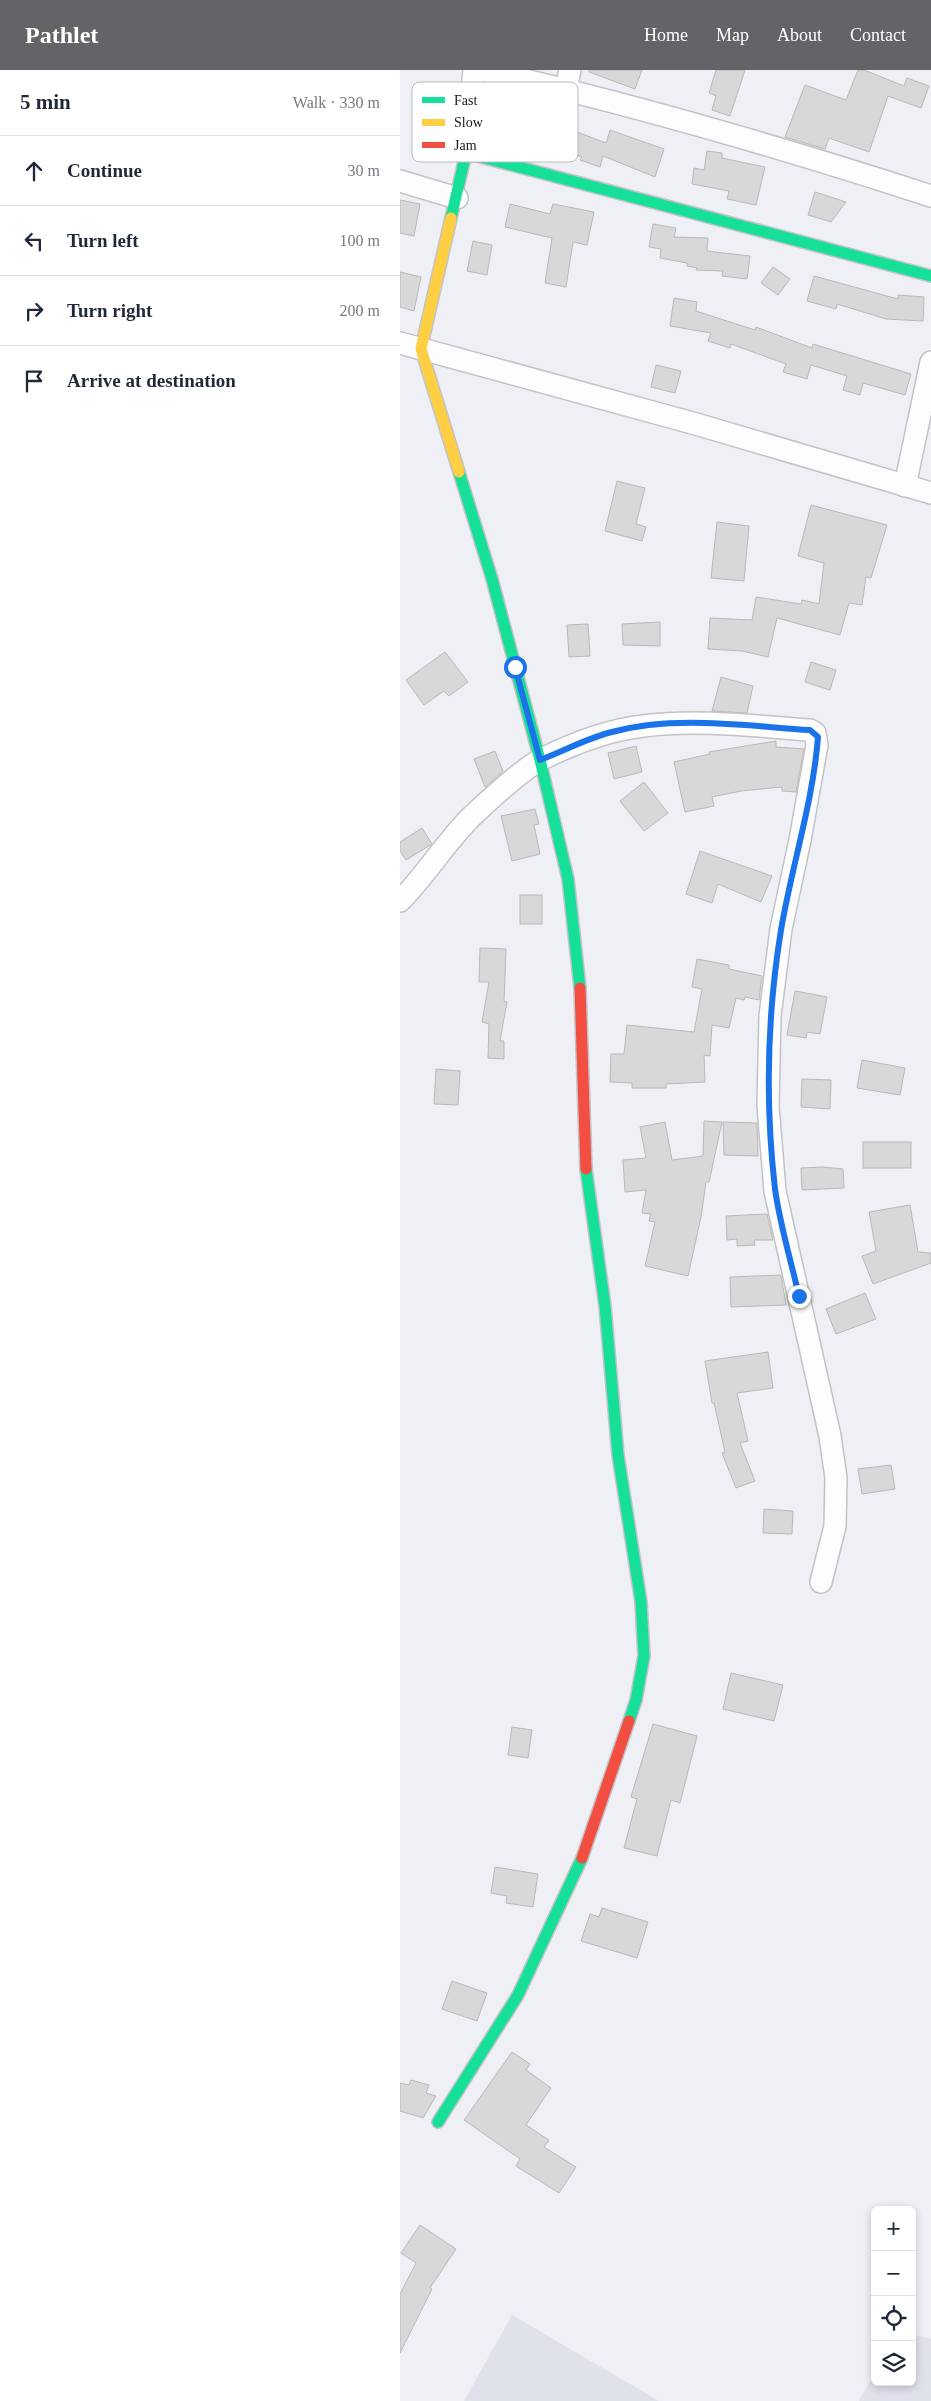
<!DOCTYPE html>
<meta charset="utf-8">
<style>
:root{--surface:#fff;--page:#f2f2f3;--text:#1f2937;--muted:#747a83;--line:#e0e1e3;--accent:#636467}
body{margin:0;font-family:Georgia,serif;background:var(--page);color:var(--text)}
.controls{position:absolute;right:15px;bottom:15px;display:grid;overflow:hidden;border-radius:8px;box-shadow:0 2px 8px #0003}
.controls button{width:45px;height:45px;display:grid;place-items:center;padding:0;border:0;border-bottom:1px solid var(--line);background:var(--surface);color:var(--text);font:25px sans-serif}
.stop{position:absolute;width:15px;height:15px;margin:-11px;border:4px solid #1a73e8;border-radius:50%;background:#fff}
.stop.end{background:#1a73e8;border-color:#fff;box-shadow:0 1px 5px #0008}
.list{margin:0;padding:0;list-style:none}
h2{display:flex;justify-content:space-between;align-items:center;height:65px;margin:0;padding:0 20px;font-size:21px}
h2 small{font-size:16px;font-weight:400;color:var(--muted)}
.list li{display:grid;grid-template-columns:32px 1fr auto;gap:15px;align-items:center;box-sizing:border-box;height:70px;padding:0 20px;border-top:1px solid var(--line)}
.list b{display:block;font-size:19px;white-space:nowrap}
.list em{font-size:16px;font-style:normal;color:var(--muted)}
.icon{flex:none;width:28px;height:28px;fill:none;stroke:currentColor;stroke-width:2;stroke-linecap:round;stroke-linejoin:round}
.map{position:relative;flex:none;width:531px;height:2331px;overflow:hidden}
header{display:flex;align-items:center;gap:30px;box-sizing:border-box;height:70px;padding:0 25px;background:var(--accent);color:#fff}
header strong{font-size:24px}
nav{display:flex;gap:28px;margin-inline-start:auto;font-size:18px}
main{display:flex}
aside{flex:1;background:var(--surface)}
.map>svg:first-child{display:block}
</style>
<header>
<strong>Pathlet</strong>
<nav><a>Home</a><a>Map</a><a>About</a><a>Contact</a></nav>
</header>
<main>
<aside>
<h2>5 min<small>Walk · 330 m</small></h2>
<ul class="list">
<li><svg class="icon" aria-label="ahead" viewBox="0 0 24 24"><path d="M12 20V5M6 11l6-6 6 6"/></svg><div><b>Continue</b></div><em>30 m</em></li>
<li><svg class="icon" aria-label="left" viewBox="0 0 24 24"><path d="M17 20v-9H6M10 6l-5 5 5 5"/></svg><div><b>Turn left</b></div><em>100 m</em></li>
<li><svg class="icon" aria-label="right" viewBox="0 0 24 24"><path d="M7 20v-9h11M14 6l5 5-5 5"/></svg><div><b>Turn right</b></div><em>200 m</em></li>
<li><svg class="icon" aria-label="arrive" viewBox="0 0 24 24"><path d="M6 21V4h12l-3 4 3 4H6"/></svg><div><b>Arrive at destination</b></div></li>
</ul>
</aside>
<div class="map">
<svg width="531" height="2331" viewBox="0 0 531 2331">
<rect width="100%" height="100%" fill="#eff0f5"/>
<g fill="#dfe1eb">
<polygon points="112,2245 259,2331 64,2331"/>
<polygon points="512,2264 531,2269 531,2331 459,2331 475,2302 475,2312 512,2312"/>
</g>
<g fill="#d8d8d8" stroke="#b9b8ba">
<polygon points="189,0 242,0 235,19 189,2"/>
<polygon points="316,0 345,0 330,46 312,40 316,26 309,23"/>
<polygon points="458,0 464,0 504,16 507,8 529,16 521,38 488,26 469,82 429,68 425,79 385,67 405,15 446,30"/>
<polygon points="101,44 149,58 151,52 206,73 210,60 264,79 255,107 203,86 200,97 180,90 182,87 122,65 121,71 99,65 101,57 97,56"/>
<polygon points="307,81 322,83 322,88 365,97 356,135 327,129 329,121 292,114 294,98 304,100"/>
<polygon points="415,122 446,132 431,152 408,145"/>
<polygon points="0,130 20,134 14,166 0,163"/>
<polygon points="110,134 150,144 153,134 194,142 187,175 173,172 166,217 145,213 152,168 105,157"/>
<polygon points="253,154 276,158 274,167 308,168 307,181 350,186 347,209 322,206 323,201 296,200 297,198 287,196 287,193 260,188 261,179 249,177"/>
<polygon points="73,171 92,175 87,205 67,201"/>
<polygon points="373,197 390,209 378,225 361,213"/>
<polygon points="0,202 21,207 14,241 0,237"/>
<polygon points="414,206 498,229 498,225 524,227 523,251 486,249 437,234 436,239 407,231"/>
<polygon points="274,228 297,232 296,241 355,260 356,257 412,278 413,274 511,304 505,325 463,313 460,325 443,320 447,306 411,295 407,309 383,302 386,294 331,274 330,278 308,271 311,263 270,256"/>
<polygon points="256,295 281,301 275,323 251,317"/>
<polygon points="217,411 245,418 236,454 246,457 242,471 205,461"/>
<polygon points="411,435 487,455 471,508 466,507 462,535 449,533 440,565 377,548 368,587 342,581 308,579 310,548 352,550 356,527 401,534 402,530 419,534 424,493 398,486"/>
<polygon points="317,452 349,456 344,511 311,508"/>
<polygon points="260,552 260,576 223,575 222,554"/>
<polygon points="188,554 190,586 169,587 167,555"/>
<polygon points="45,582 68,612 49,626 44,621 24,635 6,610"/>
<polygon points="411,592 436,600 430,620 405,612"/>
<polygon points="321,607 353,616 347,643 312,641"/>
<polygon points="376,671 376,677 404,679 396,722 382,721 382,717 341,721 312,727 314,736 285,742 274,692 310,684 309,682"/>
<polygon points="236,676 242,702 214,709 208,683"/>
<polygon points="95,681 103,701 85,717 74,689"/>
<polygon points="244,712 268,743 244,761 220,731"/>
<polygon points="135,739 139,754 134,755 140,784 112,791 101,746"/>
<polygon points="22,758 32,774 6,790 0,781 0,772"/>
<polygon points="300,781 372,806 361,832 318,814 312,833 286,824"/>
<rect x="120" y="825" width="22" height="29"/>
<polygon points="80,878 106,879 104,931 107,932 100,971 104,971 104,989 88,988 89,954 82,952 89,912 79,912"/>
<polygon points="297,889 329,895 329,899 362,906 359,930 345,927 344,930 336,928 329,958 312,955 310,986 304,985 305,1012 266,1014 266,1018 232,1018 232,1013 210,1012 211,984 224,984 227,955 294,962 302,919 292,917"/>
<polygon points="395,921 427,927 420,964 407,962 406,968 387,965"/>
<polygon points="462,990 505,998 500,1025 457,1018"/>
<polygon points="36,999 60,1001 58,1035 34,1034"/>
<polygon points="402,1009 431,1010 430,1039 401,1037"/>
<polygon points="304,1051 322,1052 309,1112 306,1112 301,1147 288,1206 245,1196 255,1152 249,1151 251,1144 242,1143 246,1120 225,1122 223,1090 246,1088 240,1057 265,1052 272,1090 303,1086"/>
<polygon points="323,1052 357,1053 358,1086 324,1085"/>
<rect x="463" y="1072" width="48" height="26"/>
<polygon points="423,1097 443,1099 444,1118 402,1120 401,1098"/>
<polygon points="510,1135 518,1182 531,1183 531,1193 473,1214 462,1186 476,1181 469,1142"/>
<polygon points="367,1144 373,1170 354,1170 355,1175 337,1176 337,1169 327,1170 326,1146"/>
<polygon points="381,1205 386,1235 331,1237 330,1207"/>
<polygon points="465,1223 476,1249 436,1264 426,1239"/>
<polygon points="368,1282 373,1318 337,1323 348,1371 340,1373 355,1411 336,1418 322,1383 325,1382 314,1333 312,1333 305,1291"/>
<polygon points="491,1395 495,1419 462,1424 458,1399"/>
<polygon points="364,1439 393,1441 392,1464 363,1463"/>
<polygon points="331,1603 383,1615 374,1651 323,1639"/>
<polygon points="253,1654 297,1666 280,1733 271,1730 257,1786 224,1778 237,1729 231,1727"/>
<polygon points="112,1657 132,1660 128,1688 108,1685"/>
<polygon points="95,1797 138,1804 133,1837 106,1833 107,1826 91,1823"/>
<polygon points="202,1838 248,1852 237,1888 181,1871 190,1844 199,1847"/>
<polygon points="52,1911 87,1923 77,1951 42,1939"/>
<polygon points="112,1982 130,1994 126,2000 151,2018 126,2055 149,2070 144,2077 176,2097 159,2123 116,2096 120,2089 64,2050"/>
<polygon points="11,2010 29,2015 26,2023 36,2026 23,2048 0,2041 0,2013 9,2015"/>
<polygon points="20,2155 56,2179 30,2218 32,2219 0,2283 0,2224 16,2193 1,2183"/>
</g>
<g fill="none" stroke-linecap="round" stroke-linejoin="round">
<g stroke="#c3c3c7" stroke-width="24">
<g id="street">
<path d="M82,0C233,34 383,78 531,126"/>
<polyline points="166,19 170,0"/>
<polyline points="66,83 74,0"/>
<polyline points="0,111 57,128"/>
<polyline points="0,273 296,354 531,423"/>
<polyline points="505,416 531,292"/>
<path d="M0,831C26,805 45,773 71,747C88,731 122,699 142,689C172,674 209,660 243,656C298,649 354,656 410,660L415,663L417,675L400,770L381,859L370,946L368,1036L375,1121L430,1366L436,1408L435,1456L421,1512"/>
</g>
</g>
<g stroke="#c3c3c7" stroke-width="14">
<g id="fast">
<polyline points="51,148 66,83 531,206"/>
<polyline points="59,402 92,509 140,690 168,809 180,918"/>
<polyline points="186,1099 205,1236 218,1385 241,1532 244,1586 236,1630 229,1651"/>
<polyline points="38,2052 118,1925 182,1788"/>
</g>
</g>
<g stroke="#c3c3c7" stroke-width="14">
<polyline id="slow" points="51,148 21,279 59,402"/>
</g>
<g stroke="#c3c3c7" stroke-width="14">
<g id="jam">
<polyline points="180,918 186,1099"/>
<polyline points="182,1788 229,1651"/>
</g>
</g>
<use href="#street" stroke="#fdfdfe" stroke-width="21"/>
<use href="#fast" stroke="#16e098" stroke-width="11"/>
<use href="#slow" stroke="#ffcf43" stroke-width="11"/>
<use href="#jam" stroke="#f24e42" stroke-width="11"/>
</g>
<g fill="none" stroke-linecap="round" stroke-linejoin="round">
<path stroke="#1a73e8" stroke-width="6" d="M115,597L140,690C164,681 187,668 212,662C275,645 345,656 410,660L418,667C413,732 392,795 381,860C367,946 365,1032 375,1119C380,1155 391,1191 399,1226"/>
</g>
<rect x="12" y="12" width="166" height="80" rx="8" fill="#fff" stroke="#b9babb" stroke-width="1"/>
<rect x="22" y="27" width="23" height="6" fill="#16e098"/>
<rect x="22" y="49" width="23" height="7" fill="#ffcf43"/>
<rect x="22" y="72" width="23" height="6" fill="#f24e42"/>
<g font-size="14" fill="#17181b">
<text x="54" y="35">Fast</text>
<text x="54" y="57">Slow</text>
<text x="54" y="80">Jam</text>
</g>
</svg>
<div class="controls">
<button>+</button>
<button>−</button>
<button><svg class="icon" aria-label="locate" viewBox="0 0 24 24"><circle cx="12" cy="12" r="6"/><path d="M12 2v4M12 18v4M2 12h4M18 12h4"/></svg></button>
<button><svg class="icon" aria-label="layers" viewBox="0 0 24 24"><path d="M12 4l9 5-9 5-9-5zM3 14l9 5 9-5"/></svg></button>
</div>
<div class="stop" style="left:115px;top:597px"></div>
<div class="stop end" style="left:399px;top:1226px"></div>
</div>
</main>
